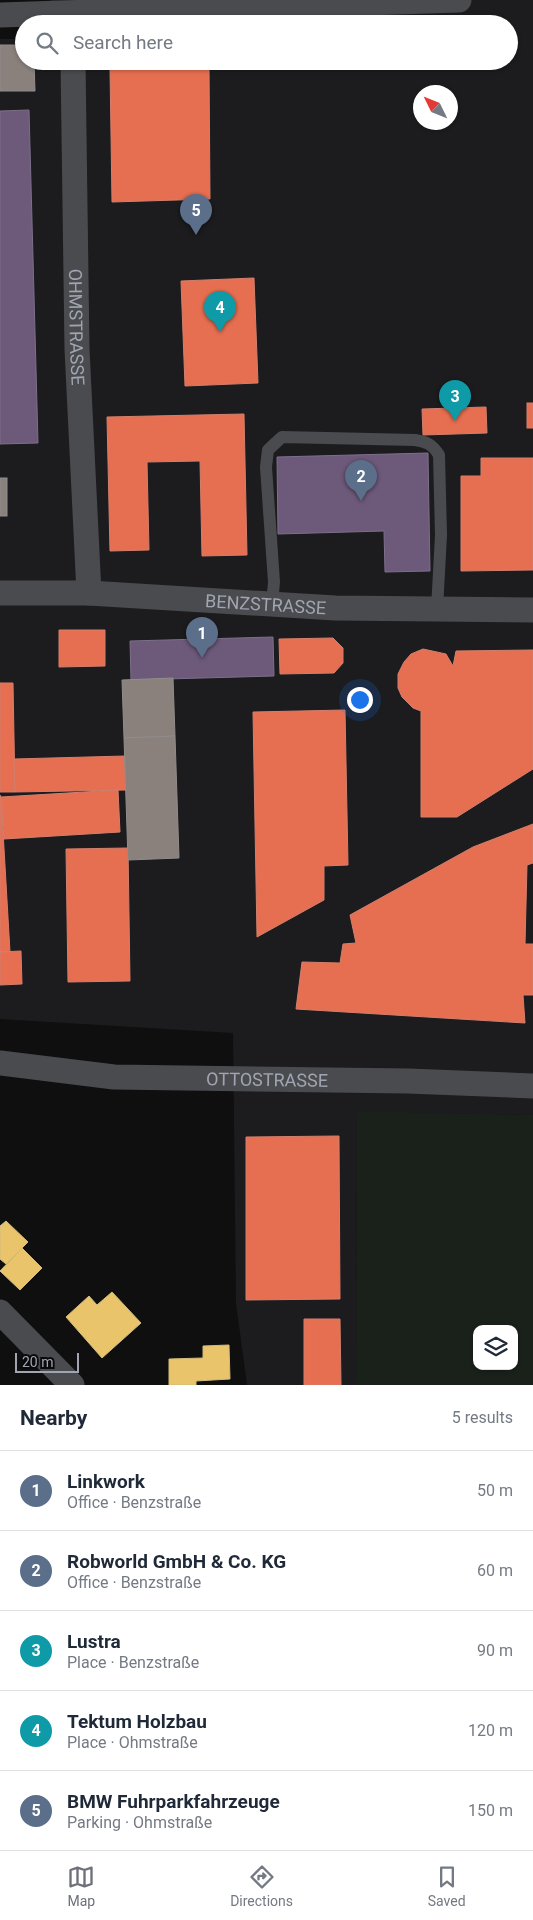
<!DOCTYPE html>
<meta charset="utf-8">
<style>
:root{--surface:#fff;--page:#f2f2f3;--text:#1f2937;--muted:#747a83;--line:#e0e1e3;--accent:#6d7079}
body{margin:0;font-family:Roboto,sans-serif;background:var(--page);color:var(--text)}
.controls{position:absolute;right:15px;bottom:15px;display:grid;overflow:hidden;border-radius:10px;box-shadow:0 1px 4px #0004}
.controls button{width:45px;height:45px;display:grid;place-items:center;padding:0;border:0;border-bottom:1px solid var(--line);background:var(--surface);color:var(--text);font:25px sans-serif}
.compass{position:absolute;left:413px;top:85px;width:45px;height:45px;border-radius:50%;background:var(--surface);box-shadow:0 1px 4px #0004;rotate:313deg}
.scale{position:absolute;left:15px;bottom:12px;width:64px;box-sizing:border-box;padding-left:5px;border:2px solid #a0a5b1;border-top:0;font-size:14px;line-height:18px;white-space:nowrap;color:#a0a5b1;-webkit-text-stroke:4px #0a0a0b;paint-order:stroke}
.you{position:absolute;left:359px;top:699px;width:18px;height:18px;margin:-12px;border:4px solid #fff;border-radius:50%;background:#1a73e8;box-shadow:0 0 0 8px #1a73e833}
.badge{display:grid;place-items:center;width:32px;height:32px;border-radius:50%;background:var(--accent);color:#fff;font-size:16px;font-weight:700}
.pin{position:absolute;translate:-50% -41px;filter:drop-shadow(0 1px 2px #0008)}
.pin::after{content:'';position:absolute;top:26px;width:18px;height:15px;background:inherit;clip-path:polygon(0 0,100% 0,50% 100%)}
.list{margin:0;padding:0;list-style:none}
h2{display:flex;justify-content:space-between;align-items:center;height:65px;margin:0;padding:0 20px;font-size:21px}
h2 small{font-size:16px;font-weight:400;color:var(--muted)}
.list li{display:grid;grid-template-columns:32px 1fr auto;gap:15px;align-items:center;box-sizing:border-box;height:80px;padding:0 20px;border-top:1px solid var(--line)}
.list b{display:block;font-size:19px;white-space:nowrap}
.list p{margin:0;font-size:16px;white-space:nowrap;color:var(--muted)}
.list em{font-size:16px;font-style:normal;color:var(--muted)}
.icon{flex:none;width:28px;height:28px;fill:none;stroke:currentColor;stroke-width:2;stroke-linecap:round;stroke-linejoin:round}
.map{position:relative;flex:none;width:533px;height:1385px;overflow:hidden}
.search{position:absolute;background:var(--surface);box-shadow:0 1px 4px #0004;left:15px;right:15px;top:15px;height:55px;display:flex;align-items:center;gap:12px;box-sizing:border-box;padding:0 18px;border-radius:28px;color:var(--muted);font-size:19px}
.sheet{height:465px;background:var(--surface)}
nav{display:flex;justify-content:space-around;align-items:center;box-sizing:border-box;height:70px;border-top:1px solid var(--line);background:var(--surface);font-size:14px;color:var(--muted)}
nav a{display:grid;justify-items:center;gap:2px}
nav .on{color:var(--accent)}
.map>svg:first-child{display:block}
</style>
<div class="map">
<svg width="533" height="1385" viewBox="0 0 533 1385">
<rect width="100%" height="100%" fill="#0f0f10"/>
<path fill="#1c1c1e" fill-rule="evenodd" d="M50,0H533V1115L357,1112L356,1385H247L236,1303L233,1033L0,1019V39H24V61H509V24H52ZM420,92H450V122H420Z"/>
<path fill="#1a201a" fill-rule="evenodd" d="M357,1111L533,1115V1385H356ZM477,1329H514V1366H477Z"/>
<g fill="#e9c46a" stroke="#d3bb7f">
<polygon points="6,1221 28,1242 6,1264 0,1259 0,1226"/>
<polygon points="22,1248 42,1268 20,1290 0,1271"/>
<polygon points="112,1292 141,1323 102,1358 66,1317 89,1296 97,1305"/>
<polygon points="229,1345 230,1379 196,1381 196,1385 169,1385 169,1359 203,1358 203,1346"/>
</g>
<g fill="#e76f51" stroke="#d27f6e">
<polygon points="209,66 210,199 112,202 110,68"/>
<polygon points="254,278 258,383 185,386 181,281"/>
<rect x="527" y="403" width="6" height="25"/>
<polygon points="486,407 487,433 423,435 422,409"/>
<polygon points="244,414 247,555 202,556 200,461 147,462 149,550 110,551 107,417"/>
<polygon points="481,458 533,458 533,570 461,571 461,476 481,476"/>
<polygon points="59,630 105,630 105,666 59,667"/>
<polygon points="333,638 343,648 343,663 334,673 280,674 279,639"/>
<polygon points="423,649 446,654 453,666 456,651 533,650 533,769 457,817 421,817 421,711 413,708 402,697 398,688 398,674 404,662 411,654"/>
<polygon points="0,683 13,683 15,792 0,792"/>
<polygon points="345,710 348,865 324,866 324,900 257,937 253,712"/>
<polygon points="125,756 126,790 15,792 14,759"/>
<polygon points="118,790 120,832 4,839 1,797"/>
<polygon points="0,795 1,797 10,952 0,952"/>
<polygon points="533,824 533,863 527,865 525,944 533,944 533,995 523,995 525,1023 296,1009 302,962 340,963 343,944 356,943 350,915 473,847"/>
<polygon points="128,848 130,981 68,982 66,849"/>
<polygon points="21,951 22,984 0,985 0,952"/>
<polygon points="339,1136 340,1299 246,1300 246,1137"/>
<polygon points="304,1319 340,1319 341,1385 304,1385"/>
</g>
<g fill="#6d597a" stroke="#7c708a">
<polygon points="29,110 38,443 0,444 0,111"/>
<polygon points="428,453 430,571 385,572 384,531 278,534 277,457"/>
<polygon points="273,637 274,676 131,680 130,641"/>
</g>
<g fill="#8a817c" stroke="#918c8c">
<polygon points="0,45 24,45 24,61 34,61 35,91 0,91"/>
<rect x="0" y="478" width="7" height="38"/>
<polygon points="173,678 175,736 124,738 122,680"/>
<polygon points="175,736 179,858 128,860 124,738"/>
</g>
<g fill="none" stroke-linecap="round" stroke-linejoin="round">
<path stroke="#4a4b4f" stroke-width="12" d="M272,604L274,582L266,467L268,450L282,437L415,440C427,442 432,444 439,455L441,535L437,609"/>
<g stroke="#4a4b4f" stroke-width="25">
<polyline points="0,15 459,0"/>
<path id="s1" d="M73,61L77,349L89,593"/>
<path id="s2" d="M0,593H89L335,608L533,610"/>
<path id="s3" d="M0,1063L114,1077L408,1081L533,1086"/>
<polyline points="0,1312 72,1385"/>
</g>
</g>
<g text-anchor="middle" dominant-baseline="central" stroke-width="5" stroke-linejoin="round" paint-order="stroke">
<g font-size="18" fill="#a0a5b1" stroke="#0a0a0b">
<text stroke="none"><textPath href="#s1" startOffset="266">OHMSTRASSE</textPath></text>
<text stroke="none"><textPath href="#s2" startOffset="266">BENZSTRASSE</textPath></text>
<text stroke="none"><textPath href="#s3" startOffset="268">OTTOSTRASSE</textPath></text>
</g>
</g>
</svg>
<div class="controls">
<button><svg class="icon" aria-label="layers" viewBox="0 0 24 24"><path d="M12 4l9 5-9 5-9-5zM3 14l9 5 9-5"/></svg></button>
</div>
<svg class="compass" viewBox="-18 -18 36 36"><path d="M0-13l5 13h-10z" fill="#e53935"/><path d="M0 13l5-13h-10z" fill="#747a83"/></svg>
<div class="scale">20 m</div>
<div class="you"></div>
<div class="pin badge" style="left:202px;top:658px;background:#5c6f8a">1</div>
<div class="pin badge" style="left:361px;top:501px;background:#5c6f8a">2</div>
<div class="pin badge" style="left:455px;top:421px;background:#0f9aa8">3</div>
<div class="pin badge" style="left:220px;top:332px;background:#0f9aa8">4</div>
<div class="pin badge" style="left:196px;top:235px;background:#5c6f8a">5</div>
<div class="search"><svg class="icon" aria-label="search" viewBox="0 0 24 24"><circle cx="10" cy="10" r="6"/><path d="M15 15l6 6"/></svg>Search here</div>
</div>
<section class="sheet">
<h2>Nearby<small>5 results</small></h2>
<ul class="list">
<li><span class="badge" style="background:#5c6f8a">1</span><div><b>Linkwork</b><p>Office · Benzstraße</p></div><em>50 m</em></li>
<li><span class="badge" style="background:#5c6f8a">2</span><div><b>Robworld GmbH &amp; Co. KG</b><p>Office · Benzstraße</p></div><em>60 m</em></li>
<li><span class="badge" style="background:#0f9aa8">3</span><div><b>Lustra</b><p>Place · Benzstraße</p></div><em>90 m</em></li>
<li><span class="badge" style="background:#0f9aa8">4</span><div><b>Tektum Holzbau</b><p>Place · Ohmstraße</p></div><em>120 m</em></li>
<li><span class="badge" style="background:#5c6f8a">5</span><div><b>BMW Fuhrparkfahrzeuge</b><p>Parking · Ohmstraße</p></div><em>150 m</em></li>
</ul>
</section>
<nav>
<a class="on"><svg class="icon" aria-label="map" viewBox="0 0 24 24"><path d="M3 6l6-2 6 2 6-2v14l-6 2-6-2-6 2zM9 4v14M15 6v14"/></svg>Map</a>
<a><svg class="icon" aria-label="directions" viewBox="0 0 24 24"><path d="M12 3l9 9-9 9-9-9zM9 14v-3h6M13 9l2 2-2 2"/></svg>Directions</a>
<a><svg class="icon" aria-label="saved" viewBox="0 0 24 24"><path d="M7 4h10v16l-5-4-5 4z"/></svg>Saved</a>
</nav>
